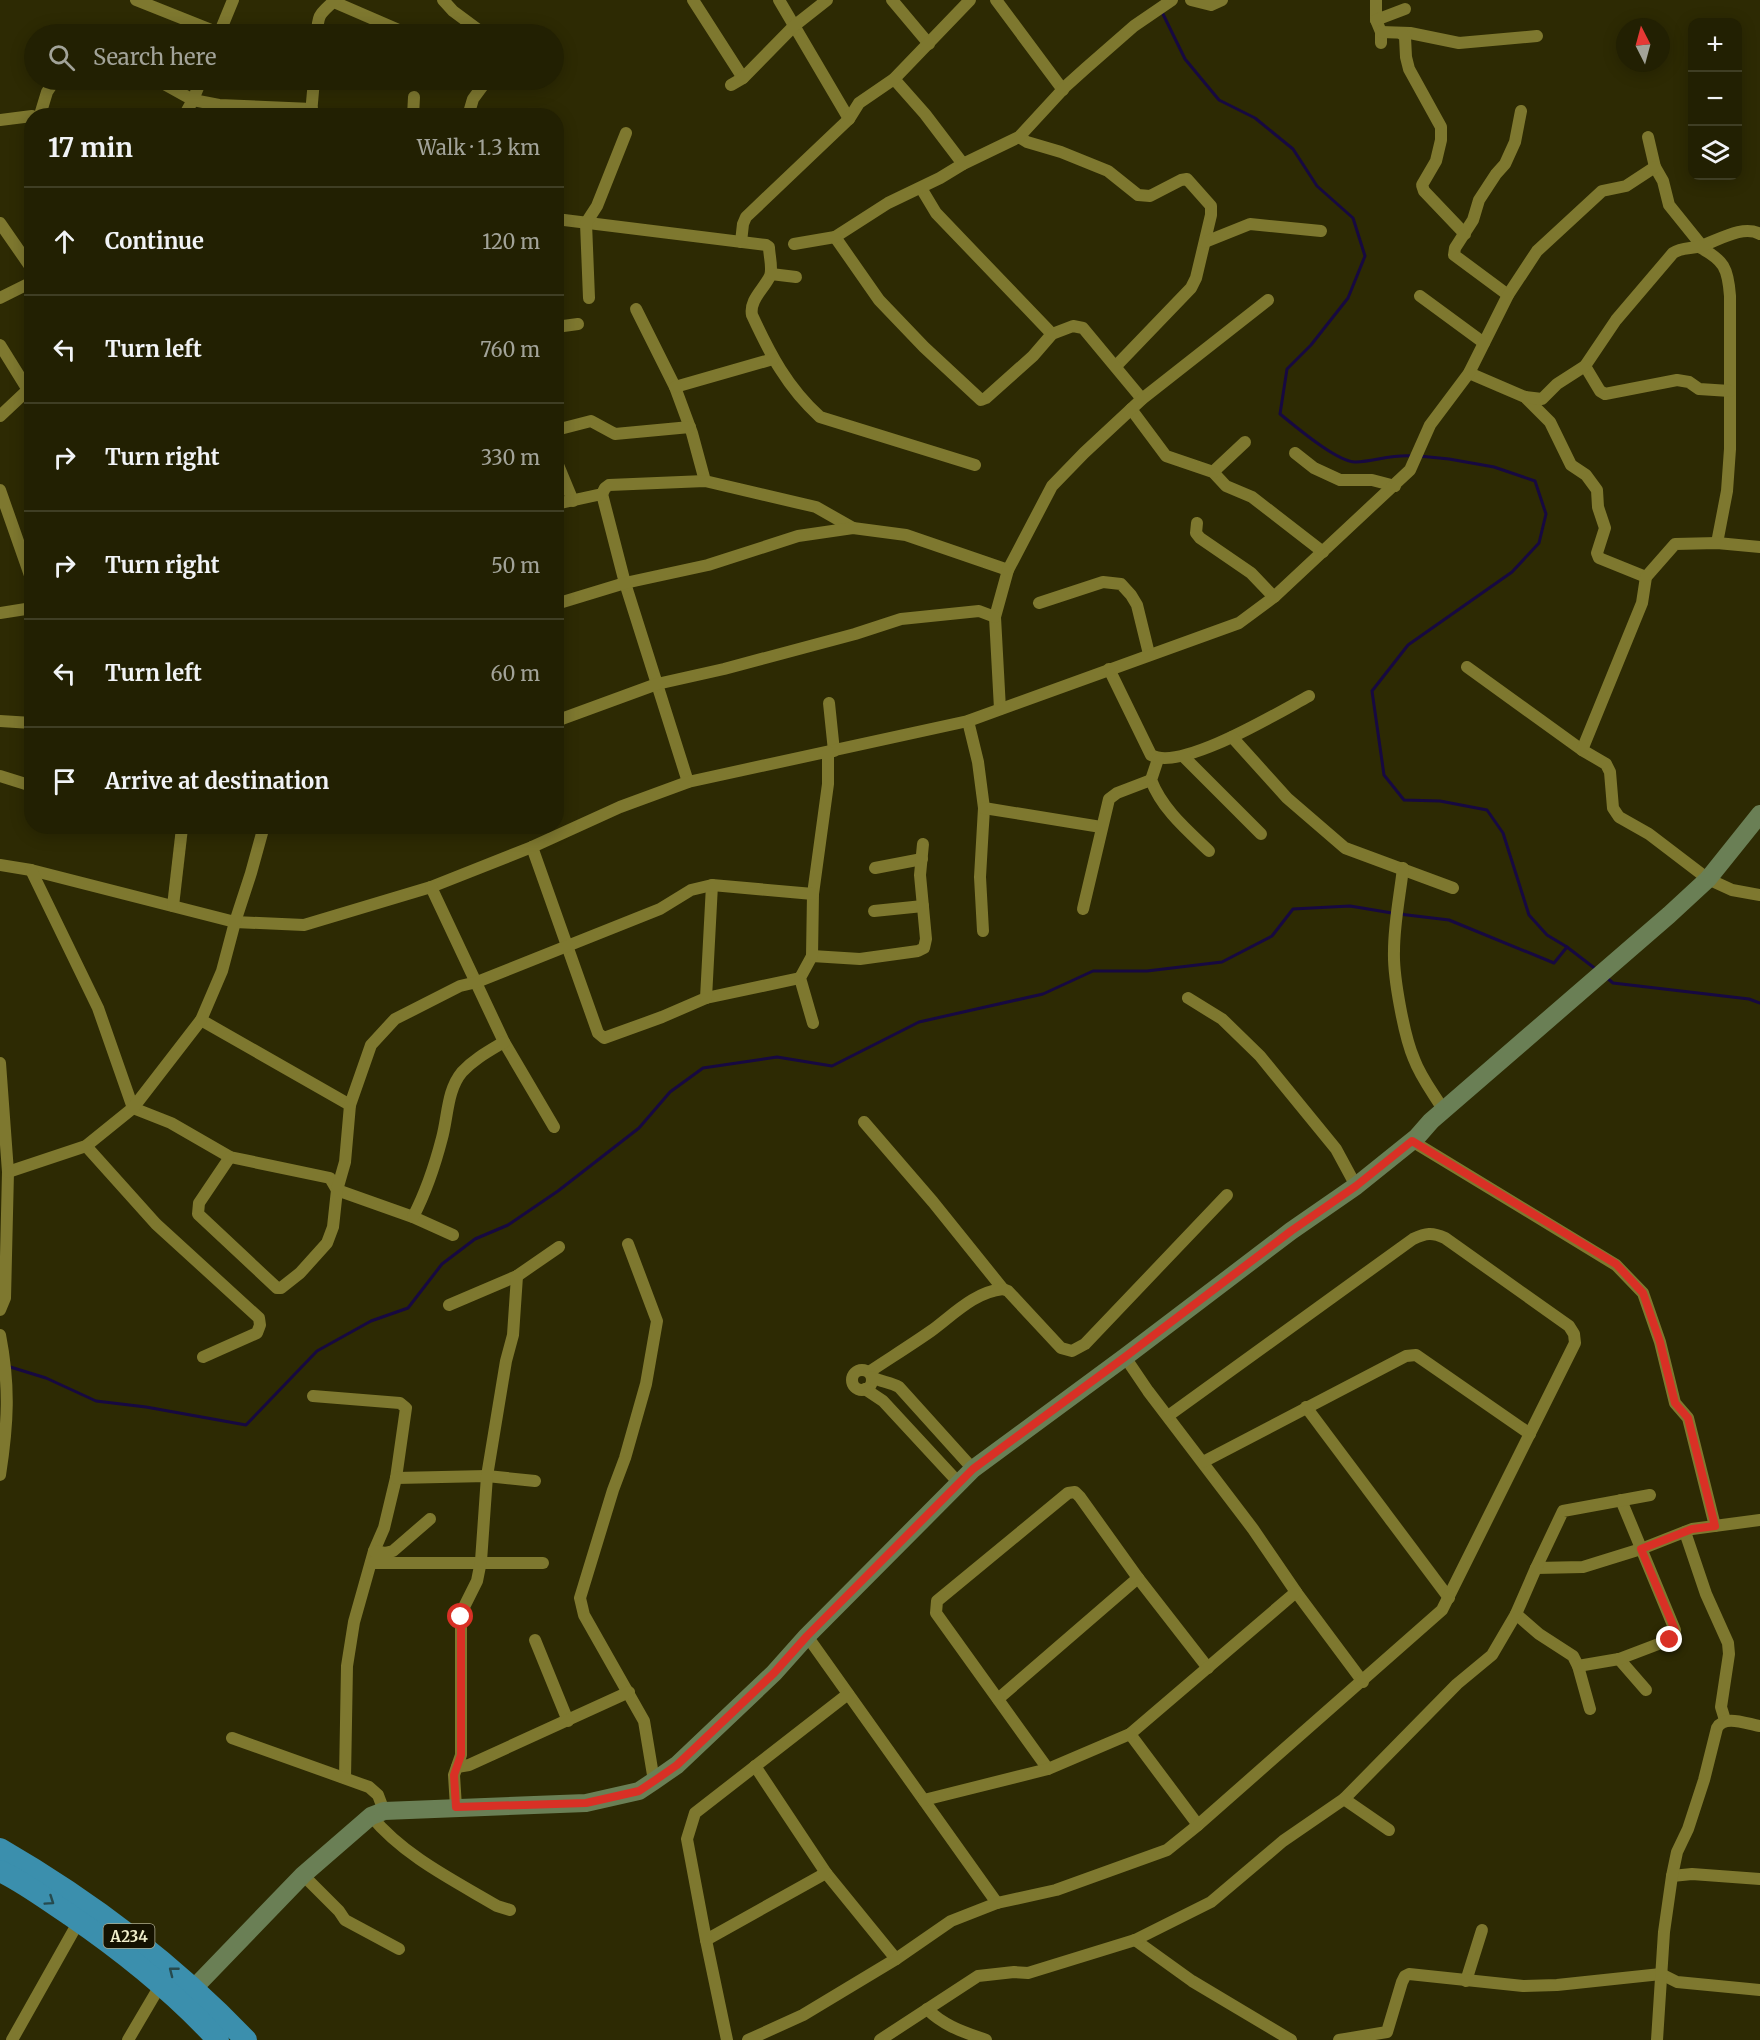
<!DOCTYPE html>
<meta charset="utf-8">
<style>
:root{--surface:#222002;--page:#2a280c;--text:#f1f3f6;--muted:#a2a399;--line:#3f3e24}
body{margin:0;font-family:Merriweather,serif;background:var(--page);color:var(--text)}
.controls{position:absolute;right:18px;top:18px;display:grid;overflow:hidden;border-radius:12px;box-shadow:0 3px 15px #0003}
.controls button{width:54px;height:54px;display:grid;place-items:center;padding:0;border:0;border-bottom:2px solid var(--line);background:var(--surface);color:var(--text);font:30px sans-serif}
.compass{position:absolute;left:1616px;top:18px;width:54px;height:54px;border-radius:50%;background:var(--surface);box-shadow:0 3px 15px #0003;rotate:354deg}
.stop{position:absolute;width:18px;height:18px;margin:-14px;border:4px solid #d93025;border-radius:50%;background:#fff}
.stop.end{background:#d93025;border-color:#fff;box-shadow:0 2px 6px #0008}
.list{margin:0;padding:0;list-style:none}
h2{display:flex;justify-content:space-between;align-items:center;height:78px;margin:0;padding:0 24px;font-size:26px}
h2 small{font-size:20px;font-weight:400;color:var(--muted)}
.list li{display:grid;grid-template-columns:39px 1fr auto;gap:18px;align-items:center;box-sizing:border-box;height:108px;padding:0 24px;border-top:2px solid var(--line)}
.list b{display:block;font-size:22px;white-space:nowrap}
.list em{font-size:20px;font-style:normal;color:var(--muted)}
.icon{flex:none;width:33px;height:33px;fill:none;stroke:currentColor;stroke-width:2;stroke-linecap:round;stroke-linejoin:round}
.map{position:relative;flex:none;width:1760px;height:2040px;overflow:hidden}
.search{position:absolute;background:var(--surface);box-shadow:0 3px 15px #0003;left:24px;top:24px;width:540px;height:66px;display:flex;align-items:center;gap:15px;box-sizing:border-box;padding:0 21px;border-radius:33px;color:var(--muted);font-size:22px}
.panel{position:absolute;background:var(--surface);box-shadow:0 3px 15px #0003;left:24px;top:108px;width:540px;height:726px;border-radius:24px}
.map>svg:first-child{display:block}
</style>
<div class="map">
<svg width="1760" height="2040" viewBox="0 0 1760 2040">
<rect width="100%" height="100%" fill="#2d2a03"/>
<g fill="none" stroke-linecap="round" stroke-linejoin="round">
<g stroke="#170941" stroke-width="3">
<path d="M1161,10L1185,59L1219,100L1255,118L1293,149L1317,186L1353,218L1365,256L1348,298L1311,345L1287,369L1280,414C1295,426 1338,463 1356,462C1375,461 1393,454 1413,456"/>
<polyline points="1419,456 1449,459 1494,467 1535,481 1546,514 1539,543 1512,572 1408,645 1372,691 1384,775 1404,800 1440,801 1487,810 1503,833 1529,915 1547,935 1567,947 1597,970"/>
<polyline points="1399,914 1449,920 1554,963 1567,947"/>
<polyline points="1607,978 1613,983 1749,999 1760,1003"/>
<polyline points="7,1366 46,1378 96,1401 146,1407 246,1425 317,1351 371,1321 408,1308 442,1264 475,1239 508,1225 558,1191 639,1128 670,1092 703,1068 777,1057 832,1066 919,1022 1043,994 1093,971 1147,971 1222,962 1272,936 1293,909 1350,906 1392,913"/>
</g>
<g stroke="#7e782f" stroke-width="12">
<polyline points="136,0 219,33"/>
<polyline points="443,0 453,11 484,34"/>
<polyline points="693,0 743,78"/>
<polyline points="779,0 849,119"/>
<polyline points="892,0 929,44"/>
<polyline points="996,0 1063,90"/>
<polyline points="1191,0 1211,5 1222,0"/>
<polyline points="1376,0 1376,20 1381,32 1381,43"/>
<polyline points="334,2 408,34"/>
<polyline points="1376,20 1405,9"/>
<polyline points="1381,32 1410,33 1459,43 1537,36"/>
<polyline points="1401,33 1405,37 1406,57 1409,69 1441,127 1441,140 1436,161 1422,185 1424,191 1465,234"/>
<polyline points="219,34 233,0"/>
<path d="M317,34C318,12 321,14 335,0"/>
<polyline points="894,79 925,114 963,164"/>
<polyline points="157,80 193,100 219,105 312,109"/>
<polyline points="731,85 743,78 794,26 827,0"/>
<polyline points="311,114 314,80"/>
<polyline points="40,115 47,92 55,80"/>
<polyline points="184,116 193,100 201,80"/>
<polyline points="413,116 414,97"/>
<polyline points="468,116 473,99 487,80"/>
<polyline points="0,120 32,116"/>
<polyline points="1019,137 1027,142 1061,152 1108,171 1138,195 1150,196 1181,180 1187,179 1211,206 1211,215 1196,278 1191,288 1116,366"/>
<polyline points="1648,137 1655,167 1663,181 1669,205 1702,246"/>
<polyline points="921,188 936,213 1052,334"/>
<path d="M556,219L766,245L769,247C769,255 773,268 770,276C764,289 749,300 752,315C770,354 787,387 820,417L975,465"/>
<polyline points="0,223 32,269"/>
<polyline points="835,237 879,300 924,347 981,400 986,398 1033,356 1052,334 1073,326 1083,328 1142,399"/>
<polyline points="741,242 743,224 746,217 849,119 859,103 894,79 970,0"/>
<polyline points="1205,242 1250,224 1321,231"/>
<polyline points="794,244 835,237 888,203 940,178 963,164 1019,137 1066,86 1086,68 1134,26 1172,0"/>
<path d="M1699,247C1724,260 1728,268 1730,296V449L1727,491L1717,543"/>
<polyline points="771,274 796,277"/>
<polyline points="1508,295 1454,255 1455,248 1473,220 1479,200 1496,174 1505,164 1515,142 1521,111"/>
<polyline points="1420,296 1484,343"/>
<polyline points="0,298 32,282"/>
<polyline points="589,298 586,223 597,206 626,133"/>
<polyline points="636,309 675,387 692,433 705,481"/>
<polyline points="556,327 578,324"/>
<polyline points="0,345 28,390"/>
<polyline points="1585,366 1600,391 1605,394 1677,380 1689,382 1699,389 1730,391"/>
<polyline points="1469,373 1525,397 1550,422 1571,465 1586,475 1597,490 1598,507 1605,528 1597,553 1599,558 1646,577"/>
<polyline points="675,387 773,359"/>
<path d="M1525,397L1542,399L1557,384L1585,366L1616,320L1673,253C1682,247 1691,249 1701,246C1717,241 1743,224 1760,234"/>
<polyline points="1131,409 1166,456 1213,472 1226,486 1252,497 1323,552"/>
<polyline points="0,416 32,386"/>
<polyline points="556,430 591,421 615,434 690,427"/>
<polyline points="1295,453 1314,468 1340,480 1372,480 1395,486"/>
<polyline points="556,460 573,501"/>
<polyline points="1213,472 1245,442"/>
<polyline points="0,490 32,581"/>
<polyline points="602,494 625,583 688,782"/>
<polyline points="556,504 602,494 605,488 609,485 705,481 816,507 853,528"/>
<polyline points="1197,523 1196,533 1200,538 1251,573 1274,597"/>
<polyline points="1039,603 1103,582 1121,584 1131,595 1137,605 1149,654"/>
<polyline points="556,604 625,583 708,565 798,536 853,528 906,535 1008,570"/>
<polyline points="0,613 32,608"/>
<polyline points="1467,667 1582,750 1606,764 1610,772 1613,808 1619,817 1649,834 1708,879 1732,890 1760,895"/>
<path d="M1109,669L1151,755C1181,772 1279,712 1309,696"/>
<polyline points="829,703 834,751"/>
<polyline points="1000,709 995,617 1008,570 1052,486 1084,453 1142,399 1268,300"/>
<polyline points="0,721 32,723"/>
<polyline points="556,721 657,684 724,669 855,634 901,619 979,611 995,617"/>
<polyline points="968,721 978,762 984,808 980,877 983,931"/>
<polyline points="1232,737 1287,798 1345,848 1453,888"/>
<polyline points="1582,750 1642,603 1646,577 1675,544 1717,543 1760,547"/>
<polyline points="1183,756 1261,834"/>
<path d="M1158,759L1151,780C1162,809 1187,830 1209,851"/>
<polyline points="0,776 32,786"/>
<polyline points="984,808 1101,827"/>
<polyline points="532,847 598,1033 604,1038 662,1017 706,998 800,978"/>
<polyline points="0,865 31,870 235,922 304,925 431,887 532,847 620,807 688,782 968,721 1239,623 1274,597 1410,470 1430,425 1469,373 1508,295 1537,251 1602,191 1626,186 1655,167"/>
<polyline points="875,868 922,859"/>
<path d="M1403,868C1400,895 1394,923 1394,951C1393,976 1404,1036 1414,1059C1421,1078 1434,1094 1444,1111"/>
<polyline points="31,870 98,1008 133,1108 171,1123 230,1157 330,1178 337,1190 413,1217 453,1235"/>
<polyline points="431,887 504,1042 554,1127"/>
<polyline points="173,906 182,828"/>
<polyline points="1083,909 1109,799 1117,793 1151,780"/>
<polyline points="874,911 923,906"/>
<polyline points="812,956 860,959 918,951 924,948 926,939 920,875 923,844"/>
<polyline points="706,998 712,885"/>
<polyline points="1188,998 1222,1019 1260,1056 1336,1149 1356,1186"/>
<polyline points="201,1020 350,1105"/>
<polyline points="813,1023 800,978 812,956 813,894 828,784 828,752"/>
<polyline points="0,1063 8,1172 5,1298 0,1310"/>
<polyline points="864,1122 933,1202 1003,1289 1008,1291 1061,1348 1072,1351 1085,1344 1227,1195"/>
<polyline points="1412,1141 1616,1265 1643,1293 1660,1342 1675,1403 1688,1418 1715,1526"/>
<polyline points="86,1146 156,1224 259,1318 260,1325 257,1333 203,1357"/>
<polyline points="230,1157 199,1203 198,1214 277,1288 281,1288 300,1273 327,1243 333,1227 337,1190 345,1162 350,1105 371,1045 395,1019 460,986 477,982 660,909 691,890 712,885 813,894"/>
<polyline points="8,1172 86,1146 133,1108 201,1020 222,971 235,922 251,873 264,826"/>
<path d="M413,1217C426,1192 435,1165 442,1138C448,1116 447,1090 462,1072C474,1059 489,1051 504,1042"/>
<polyline points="628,1244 657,1321 646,1384 625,1458 613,1490 580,1598 584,1615 644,1721 654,1781"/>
<polyline points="449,1305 517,1276 559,1247"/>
<path d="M0,1335C10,1386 8,1424 0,1475"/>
<polyline points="1125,1357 1148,1391 1253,1529 1296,1592 1363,1682"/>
<circle cx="862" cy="1380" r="10"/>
<path d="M869,1372C890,1358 911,1345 931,1331C953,1315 974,1292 1003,1289"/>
<path d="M872,1377C881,1382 890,1382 899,1387L973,1469"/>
<polyline points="865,1389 883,1401 958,1482"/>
<polyline points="313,1396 400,1403 406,1408 396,1478 384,1528 374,1551 354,1622 347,1666 345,1778"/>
<polyline points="1306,1407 1449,1598"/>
<polyline points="1203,1462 1406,1356 1416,1355 1530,1434"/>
<polyline points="396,1478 487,1476 535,1481"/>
<polyline points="1685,1532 1706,1594 1728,1643 1729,1654 1721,1707 1725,1720"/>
<polyline points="374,1551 385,1553 393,1551 430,1519"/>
<polyline points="371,1563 543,1563"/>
<polyline points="1536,1568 1583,1567 1641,1549 1692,1529 1760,1520"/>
<polyline points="1516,1614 1539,1634 1573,1656 1578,1666 1590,1709"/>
<polyline points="807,1636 997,1903"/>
<polyline points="535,1640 568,1721"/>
<polyline points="1619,1659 1646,1690"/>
<polyline points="1578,1666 1619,1659 1669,1640 1673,1637 1675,1630 1621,1500"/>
<polyline points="998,1699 1138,1578"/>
<polyline points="1130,1734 1198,1825"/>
<polyline points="232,1738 369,1787 378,1795 384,1811"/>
<polyline points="755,1766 826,1873 896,1959"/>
<polyline points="457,1767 469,1765 629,1692"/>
<polyline points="1048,1769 936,1613 937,1601 1068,1493 1075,1492 1080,1497 1138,1578 1208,1668"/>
<polyline points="1344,1799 1389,1830"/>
<polyline points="924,1800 1048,1769 1130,1734 1296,1592"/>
<polyline points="456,1807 454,1775 461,1755 461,1617 464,1607 477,1581 481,1561 487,1476 506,1361 513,1335 517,1276"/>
<path d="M371,1816C404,1856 453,1880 497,1906L510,1910"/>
<polyline points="303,1875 339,1911 345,1920 399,1949"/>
<polyline points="1672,1876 1692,1874 1760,1879"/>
<polyline points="706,1940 826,1873"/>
<polyline points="1135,1940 1192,1981 1291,2040"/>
<polyline points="1466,1981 1482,1930"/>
<path d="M927,2009C944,2026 964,2032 986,2040"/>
<polyline points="12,2040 79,1921"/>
<polyline points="128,2040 161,1984"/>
<polyline points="727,2040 706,1940 687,1839 695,1813 848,1694"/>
<path d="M748,2040L803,2015L896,1959L951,1921L997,1903L1056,1890L1167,1850L1198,1825L1442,1610L1575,1343L1574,1334L1569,1326L1445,1238C1432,1232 1426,1233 1413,1239L1168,1416"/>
<polyline points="880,2040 978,1976 1014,1972 1028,1973 1135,1940 1211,1902 1283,1841 1344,1799 1457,1684 1492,1655 1516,1614 1536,1568 1563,1511 1650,1495"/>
<polyline points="1339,2040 1387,2032 1402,1982 1405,1976 1409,1974 1523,1986 1557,1985 1661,1974 1677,1982 1760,1990"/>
<path d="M1657,2040L1664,1932L1672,1876L1677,1852L1688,1829L1704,1780L1717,1728C1724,1714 1747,1724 1760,1726"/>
</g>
<polyline stroke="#6a7f55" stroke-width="18" points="194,1988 303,1875 371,1816 384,1811 586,1803 639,1791 654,1781 677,1765 774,1673 807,1636 973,1469 1125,1357 1291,1231 1356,1186 1417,1137 1431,1121 1669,915 1708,879 1760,814"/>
<g stroke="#3b8fad" stroke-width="22">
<path d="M0,1849C90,1901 174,1965 246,2040"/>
<path d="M0,1871C25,1883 47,1900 70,1915C124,1952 174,1992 218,2040"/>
</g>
</g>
<defs><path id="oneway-chevron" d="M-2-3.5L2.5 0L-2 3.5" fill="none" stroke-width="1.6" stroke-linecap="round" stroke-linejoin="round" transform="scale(1.5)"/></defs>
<g stroke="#264a4e">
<use href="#oneway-chevron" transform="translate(50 1901) rotate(34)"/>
<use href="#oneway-chevron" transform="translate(173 1971) rotate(-142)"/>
</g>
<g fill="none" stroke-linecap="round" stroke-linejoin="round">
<polyline stroke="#d93025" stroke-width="8" points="461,1617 461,1755 454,1775 456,1807 586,1803 639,1791 654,1781 677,1765 774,1673 807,1636 973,1469 1125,1357 1291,1231 1356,1186 1412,1141 1616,1264 1643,1293 1660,1342 1675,1403 1688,1418 1715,1526 1692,1529 1641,1549 1675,1630 1670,1640"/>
</g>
<g text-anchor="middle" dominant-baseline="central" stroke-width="5" stroke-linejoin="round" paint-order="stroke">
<rect fill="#151200" stroke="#b0ad8f" stroke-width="1.5" x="103.5" y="1924" width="51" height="24" rx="4.5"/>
<g font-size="15" font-weight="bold" fill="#f2f0cc">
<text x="129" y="1936">A234</text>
</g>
</g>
</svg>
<div class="controls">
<button>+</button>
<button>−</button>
<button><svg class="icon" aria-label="layers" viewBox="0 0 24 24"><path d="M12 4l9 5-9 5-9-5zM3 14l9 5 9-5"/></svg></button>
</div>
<svg class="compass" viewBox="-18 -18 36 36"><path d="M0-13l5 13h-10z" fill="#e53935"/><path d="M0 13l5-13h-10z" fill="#a2a399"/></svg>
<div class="stop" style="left:461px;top:1617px"></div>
<div class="stop end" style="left:1670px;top:1640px"></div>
<div class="search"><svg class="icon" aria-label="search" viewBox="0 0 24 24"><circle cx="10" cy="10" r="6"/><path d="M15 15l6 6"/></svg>Search here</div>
<section class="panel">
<h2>17 min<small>Walk · 1.3 km</small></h2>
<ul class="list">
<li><svg class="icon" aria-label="ahead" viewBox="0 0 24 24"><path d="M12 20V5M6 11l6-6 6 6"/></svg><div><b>Continue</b></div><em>120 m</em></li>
<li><svg class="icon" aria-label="left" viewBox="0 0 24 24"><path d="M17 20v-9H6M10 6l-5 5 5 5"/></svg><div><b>Turn left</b></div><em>760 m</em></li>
<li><svg class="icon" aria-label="right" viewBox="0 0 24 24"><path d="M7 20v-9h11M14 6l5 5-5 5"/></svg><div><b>Turn right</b></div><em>330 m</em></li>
<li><svg class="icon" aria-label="right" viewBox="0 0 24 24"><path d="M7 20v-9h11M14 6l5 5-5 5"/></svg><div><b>Turn right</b></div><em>50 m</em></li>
<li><svg class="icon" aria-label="left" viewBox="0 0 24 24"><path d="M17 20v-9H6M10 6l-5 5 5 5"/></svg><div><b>Turn left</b></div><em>60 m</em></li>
<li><svg class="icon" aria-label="arrive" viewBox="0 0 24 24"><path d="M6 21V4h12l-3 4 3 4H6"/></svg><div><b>Arrive at destination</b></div></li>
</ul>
</section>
</div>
